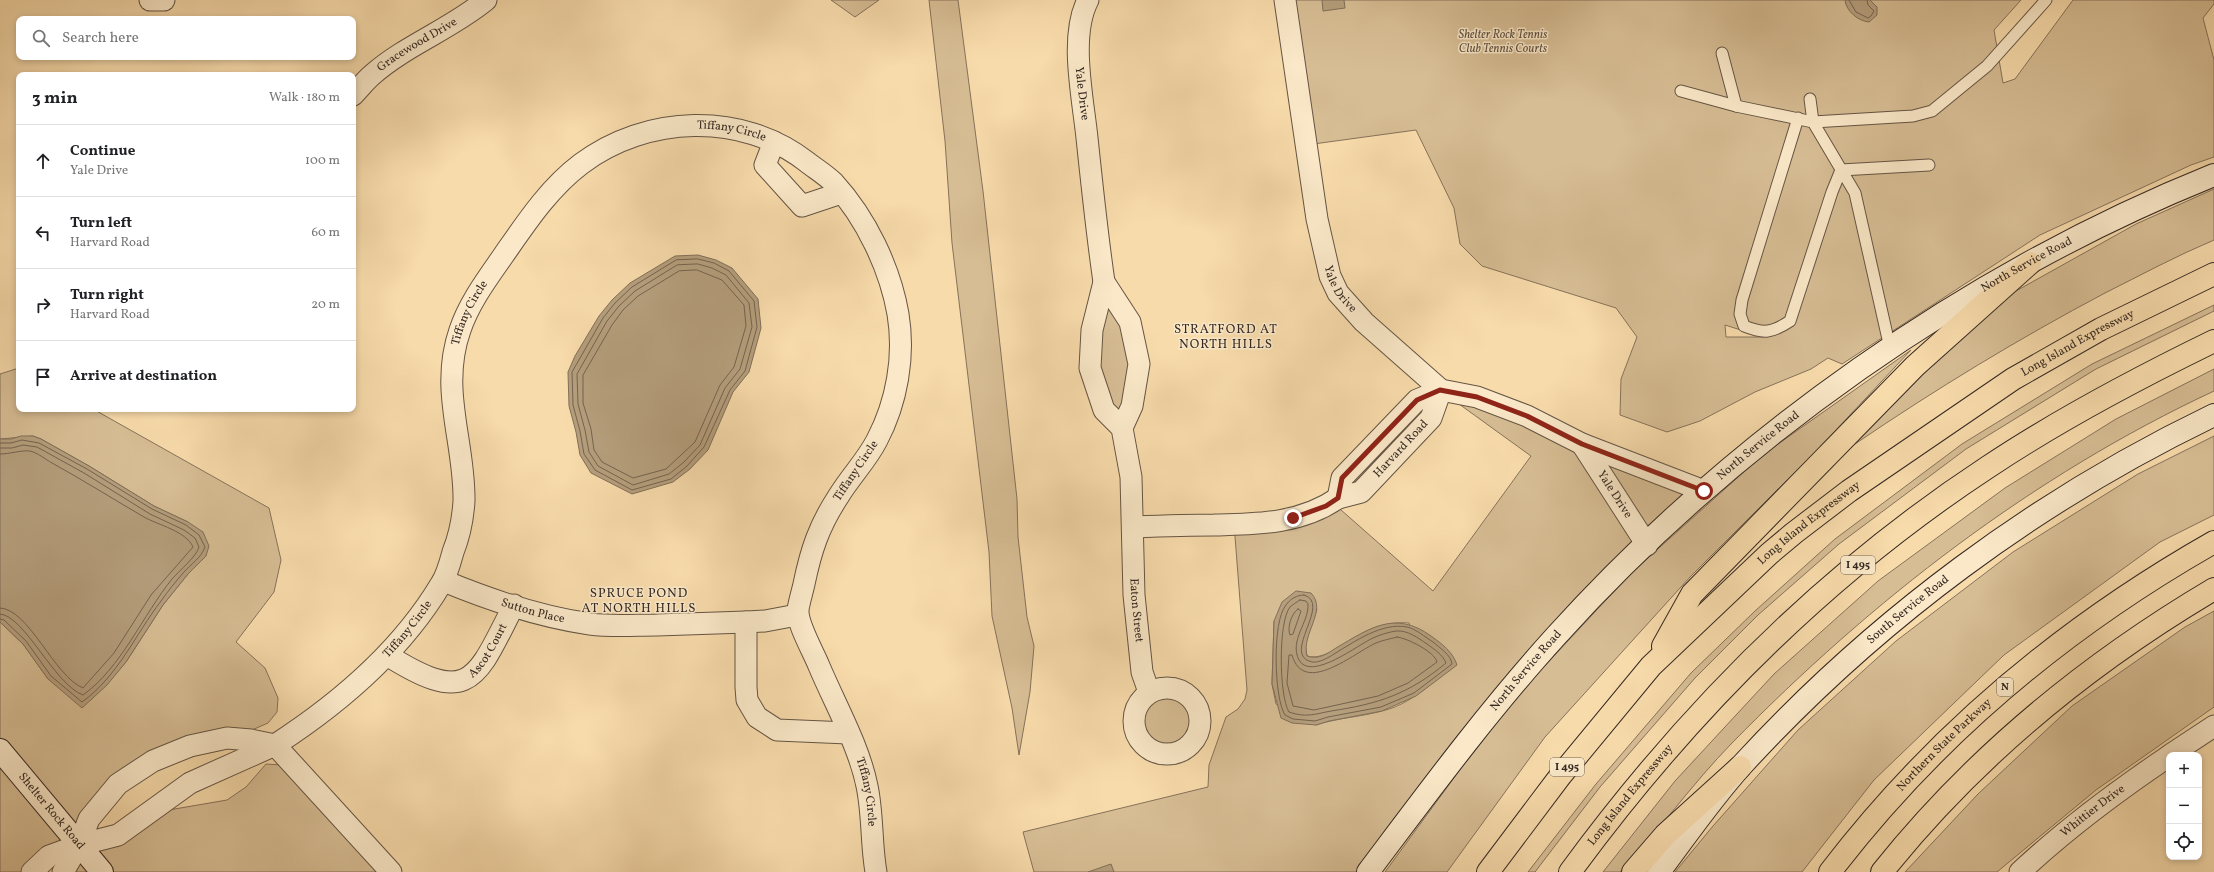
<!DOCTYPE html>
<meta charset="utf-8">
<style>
:root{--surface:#fff;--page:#f6f6f6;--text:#202124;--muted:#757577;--line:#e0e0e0}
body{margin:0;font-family:Vollkorn,serif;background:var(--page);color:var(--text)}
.controls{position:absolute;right:12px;bottom:12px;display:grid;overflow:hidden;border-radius:8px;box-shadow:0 2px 6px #0003}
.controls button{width:36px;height:36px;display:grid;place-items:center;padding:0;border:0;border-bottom:1px solid var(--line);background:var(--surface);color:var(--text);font:20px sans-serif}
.stop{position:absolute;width:12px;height:12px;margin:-9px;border:3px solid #8f2418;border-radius:50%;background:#fff}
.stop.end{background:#8f2418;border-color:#fff;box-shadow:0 1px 4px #0008}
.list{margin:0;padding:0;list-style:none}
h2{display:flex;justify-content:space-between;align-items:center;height:52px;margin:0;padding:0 16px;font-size:17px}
h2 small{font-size:13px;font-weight:400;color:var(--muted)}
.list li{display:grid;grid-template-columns:26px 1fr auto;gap:12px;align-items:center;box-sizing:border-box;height:72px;padding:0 16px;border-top:1px solid var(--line)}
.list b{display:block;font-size:15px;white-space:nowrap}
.list p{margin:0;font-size:13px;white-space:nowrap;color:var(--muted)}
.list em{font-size:13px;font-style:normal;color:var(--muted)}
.icon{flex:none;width:22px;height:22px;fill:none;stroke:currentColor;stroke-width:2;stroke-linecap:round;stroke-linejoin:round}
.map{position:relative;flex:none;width:2214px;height:872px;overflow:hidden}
.search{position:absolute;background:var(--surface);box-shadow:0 2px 6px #0003;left:16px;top:16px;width:340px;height:44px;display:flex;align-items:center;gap:10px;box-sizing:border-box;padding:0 14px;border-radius:8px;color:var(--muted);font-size:15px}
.panel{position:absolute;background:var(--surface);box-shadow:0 2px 6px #0003;left:16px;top:72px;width:340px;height:340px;border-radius:8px}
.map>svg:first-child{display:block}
</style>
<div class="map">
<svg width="2214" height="872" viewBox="0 0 2214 872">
<rect width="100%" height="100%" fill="#f8dbab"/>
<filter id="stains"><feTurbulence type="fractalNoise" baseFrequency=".005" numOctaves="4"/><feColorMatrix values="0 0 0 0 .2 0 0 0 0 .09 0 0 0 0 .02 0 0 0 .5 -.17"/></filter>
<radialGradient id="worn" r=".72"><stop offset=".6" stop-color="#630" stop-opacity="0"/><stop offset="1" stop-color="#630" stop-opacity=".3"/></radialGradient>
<g fill="#d7bd94" stroke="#86725b" fill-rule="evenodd">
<polygon points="831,0 879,0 855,17"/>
<polygon points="929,0 958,0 983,191 1017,499 1018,537 1027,617 1034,646 1030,692 1019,755 1012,708 992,616 989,552 952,243 945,141"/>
<path d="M1285,0H2021L1994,30L2003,83L2015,79L2073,0H2214V4L2203,18L2214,60V157L2191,165L2040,235L1842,364L1828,358L1811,369L1755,392L1700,421L1667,432L1620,415L1621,379L1637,337L1616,308L1482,266L1460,244L1454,208L1416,130L1306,145ZM1725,325L1763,337H1726Z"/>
<path d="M2214,189V240C2176,256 2141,275 2105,293C2018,339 1936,389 1855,444L1851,439L1945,346L2016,291L2136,224Z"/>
<polygon points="1104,282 1139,364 1122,428 1104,410 1092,330"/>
<polygon points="2214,305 2214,311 2096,369 1966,449 1839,544 1758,615 1695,678 1600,787 1535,872 1528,872 1596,784 1691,673 1755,611 1835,539 1962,444 2092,364"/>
<polygon points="1911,350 1819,448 1690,577 1545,737 1447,872 1385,872 1503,711 1631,573 1764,454"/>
<polygon points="19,368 19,409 93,409 269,508 281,560 274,592 236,642 265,668 278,698 277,712 268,723 252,730 151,757 80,845 157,812 227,800 246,787 266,764 282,765 391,872 63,872 79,845 31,872 0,872 0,622 23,644 48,679 92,699 126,662 163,605 188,574 206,556 188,522 154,506 89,466 41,439 33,436 0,439 0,374"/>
<path d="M2214,369V391C2032,476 1872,600 1732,743C1692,784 1659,831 1620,872H1603L1675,781L1774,674L1878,581L2005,488L2116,419Z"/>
<path d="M1441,390L1582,444L1647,545L1368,872H1034L1023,832L1208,787L1209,765L1226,717L1238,709L1245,699L1247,690L1234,524L1332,502L1433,591L1531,456L1441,391L1361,492L1342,478ZM1317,609L1305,645L1307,656C1325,662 1353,637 1369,630C1382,624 1396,622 1409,623L1430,685C1416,696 1400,707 1382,711C1360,717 1337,718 1316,725L1276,704L1272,684L1274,621Z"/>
<polygon points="2214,436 2214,515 2160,542 2004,655 1874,780 1802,872 1675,872 1713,826 1798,730 1896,641 2013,552 2138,474"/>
<polygon points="1594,456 1688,492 1644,529"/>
<polygon points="2214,611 2214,707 2096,790 1997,872 1905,872 1978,794 2072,706 2185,627"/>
<circle cx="1167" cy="721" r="33"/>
</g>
<g fill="#b59e7c" stroke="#816f58">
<polygon points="1322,0 1344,0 1345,8 1323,11"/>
<path d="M1845,0H1870L1877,7V15L1869,22C1858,21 1846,11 1845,0Z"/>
<polygon points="698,255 716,260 732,268 758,299 761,328 749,372 733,392 708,450 690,469 673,482 632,494 591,473 580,455 576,432 569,406 568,372 575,356 599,316 612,300 630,283 675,256"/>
<polygon points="21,436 33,436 41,439 89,466 154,506 188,522 203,532 209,546 206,556 188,574 163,605 126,662 107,685 82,708 48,679 23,644 0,622 0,439 11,439"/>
<path d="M1296,591L1311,593C1328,611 1301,633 1307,656C1318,660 1327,654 1336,648C1370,628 1395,610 1431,636C1442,644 1453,652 1457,665L1416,696L1382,711L1329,721L1316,725L1292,723L1281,718L1272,684L1274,621L1282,602Z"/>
<polygon points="1111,864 1114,872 1088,872"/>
</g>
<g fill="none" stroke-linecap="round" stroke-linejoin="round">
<g stroke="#74634f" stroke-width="1">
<polyline points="1849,0 1856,12 1868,18 1871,16 1874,11 1868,5 1867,0"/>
<polygon points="698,259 714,263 729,271 754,301 757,327 745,371 730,390 704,447 687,466 671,479 632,490 595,470 584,454 580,431 573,405 572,372 603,318 615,303 632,287 676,260"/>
<polygon points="698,264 712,268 726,275 749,303 752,327 740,369 725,388 700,445 684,462 669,474 633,485 598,466 589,452 585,430 578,404 577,374 607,321 619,306 635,291 677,265"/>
<polygon points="697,270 722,280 744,305 746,326 734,367 720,385 695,442 666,469 633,478 602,462 594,450 591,429 583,403 583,375 612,325 623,310 638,296 679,271"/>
<path d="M0,443H11L22,440L39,443L87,469L152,509L186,525L199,535L205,547C201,558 191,564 184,572C176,581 168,591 161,601C135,635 118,676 82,702L51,676L26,641L4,620L0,619"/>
<path d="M0,448H12L23,445L37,447L84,473L150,514L184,530L195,538L199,547C197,556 179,571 172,579C143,615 121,668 83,695C55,685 24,615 0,614"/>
<path d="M0,454C10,454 21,450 30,451C38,453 45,459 52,463C83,480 113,499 144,517C158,525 186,531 193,547L151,595L114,653L83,688C54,676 29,609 0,608"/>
<path d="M1304,595C1333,603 1280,655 1312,662C1319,663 1328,658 1334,654C1354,642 1382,622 1407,627C1416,629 1425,637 1433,642C1440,648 1451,655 1452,664L1414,693L1381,707L1328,717L1315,721L1293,719L1285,715C1274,698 1272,621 1286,605C1290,599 1297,595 1304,595Z"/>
<path d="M1300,600L1306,601L1308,604C1309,623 1289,640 1299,660C1311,682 1359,644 1373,638C1379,635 1389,632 1396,631C1408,630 1418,638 1427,644C1434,649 1443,655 1446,663C1409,694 1378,704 1331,711C1315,714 1306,718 1289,712C1279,696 1278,622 1290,607C1292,605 1297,602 1300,600Z"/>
<path d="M1298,609L1301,611L1293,634L1290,635C1287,628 1291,614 1298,609Z"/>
<path d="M1397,637C1407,638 1435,652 1437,662L1408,683L1378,696L1314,710L1293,706L1287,683L1289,655H1292C1304,697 1355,652 1376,643C1383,640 1390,639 1397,637Z"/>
</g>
<g stroke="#655544" stroke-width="13">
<g id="lane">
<polyline points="1722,53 1736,106"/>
<polyline points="1681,91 1736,106 1813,122 1913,116 1932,111 1987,66 2046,0"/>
<polyline points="1810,99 1813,122 1855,193 1890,348"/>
<path d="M1798,118L1742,300L1740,314L1744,326C1764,334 1772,333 1790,321L1832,192L1841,170L1929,165"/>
</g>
</g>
<g stroke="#655544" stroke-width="23">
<g id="street">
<polyline points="150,0 164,0"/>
<path id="s1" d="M1088,0C1069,36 1083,98 1087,138C1092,186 1097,234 1104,282"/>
<path id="s2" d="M1285,0L1317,219L1330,276L1338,293L1364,322L1441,390L1477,397L1527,416L1582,444L1704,491"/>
<path id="s3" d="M353,95C359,89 365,81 372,75C406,45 451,29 486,0"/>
<polyline points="774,142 765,165 802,206 841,193"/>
<polygon points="1441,390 1431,418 1361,492 1338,498 1342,478 1417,400"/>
<path id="s4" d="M1122,428L1132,406L1139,364L1130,322L1104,282L1092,330L1090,368L1104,410L1122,428L1131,477L1134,595L1142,672L1149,692"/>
<path id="s5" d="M1582,444L1647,545"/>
<path d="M1133,527C1160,526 1187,525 1214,525C1257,524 1301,524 1338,498"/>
<path id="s6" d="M444,581C490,600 540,617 590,624C612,627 635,625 657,625C687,624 716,623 746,622L765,621L797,615"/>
<polyline points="746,622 746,687 747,700 757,717 777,730 848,733"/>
<path id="s7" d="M387,655C471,708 476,679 514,605"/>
<circle cx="1167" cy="721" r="33"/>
<polygon points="227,738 251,740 275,745 190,783 118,835 79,845 89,819 118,784 153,761 190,746"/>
<polyline points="2170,755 2214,726"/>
<polyline points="32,872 49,856 79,845"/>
<polyline points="63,872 79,845"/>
<path id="s8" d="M391,872L275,745C340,703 401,651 441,584C447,575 450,563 453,552C459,537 463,517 464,501C465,442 439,390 460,330C469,303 487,279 503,256C526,223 549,188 581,164C646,115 742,111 807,162C816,169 826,175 834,183C866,218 890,268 898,314C905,356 897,402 877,440C867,460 850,477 838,497C819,526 811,550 804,584C802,593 799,602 798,610C797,624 813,651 819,666C835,704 859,746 867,786C873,814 871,844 876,872"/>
<path id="s9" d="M2020,872C2066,829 2117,791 2169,756"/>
</g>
</g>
<g stroke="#342822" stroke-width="24">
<g id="secondary">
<path id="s10" d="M0,750L102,872"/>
<path id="s11" d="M1368,872C1429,791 1488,711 1556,636C1734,439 1968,274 2214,175"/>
<path id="s12" d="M1659,872C1686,836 1712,798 1742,765C1875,620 2037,500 2214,415"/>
</g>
</g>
<g stroke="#342822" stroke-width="24">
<g id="highway">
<polyline points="1663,646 1692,594 1915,366 2030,263"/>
<path id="s13" d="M1488,872L1561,775L1651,666L1769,554L1794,533L1849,491L2013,379L2101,329L2214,274"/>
<path id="s14" d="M1570,872C1685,715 1825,574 1988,467C2060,419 2136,379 2214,341"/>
<polyline points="1633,872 1665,835 1740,767"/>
<path id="s15" d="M1830,872C1934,736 2066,626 2214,542"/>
<path d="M1882,872C1973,758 2089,663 2214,589"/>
</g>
</g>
<use href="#lane" stroke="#fae8c8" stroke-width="11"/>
<use href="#street" stroke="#fae8c8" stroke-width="21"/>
<use href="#secondary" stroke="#fae8c8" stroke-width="22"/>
<use href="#highway" stroke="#f8dbab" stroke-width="22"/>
</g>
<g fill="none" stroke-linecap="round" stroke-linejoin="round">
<polyline stroke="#8f2418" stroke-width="5" points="1293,518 1326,506 1338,498 1342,478 1417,400 1440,390 1477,397 1527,416 1582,444 1704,491"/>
</g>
<g text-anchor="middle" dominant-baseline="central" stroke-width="3" stroke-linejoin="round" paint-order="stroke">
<g fill="#fae8c8" stroke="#6f6254" stroke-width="1">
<rect x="1841" y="556" width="34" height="18" rx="3"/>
<rect x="1997" y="678" width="16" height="18" rx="3"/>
<rect x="1550" y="758" width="34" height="18" rx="3"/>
</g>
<g font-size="11" font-weight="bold" fill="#342822">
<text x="1858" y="565">I 495</text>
<text x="2005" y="687">N</text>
<text x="1567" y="767">I 495</text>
</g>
<g font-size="12" font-style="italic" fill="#5d4d3e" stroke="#fae8c8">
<text x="1503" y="35">Shelter Rock Tennis<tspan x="1503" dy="14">Club Tennis Courts</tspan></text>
</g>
<g font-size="12" fill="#342822" stroke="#fae8c8">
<text stroke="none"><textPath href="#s3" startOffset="82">Gracewood Drive</textPath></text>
<text stroke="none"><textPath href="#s1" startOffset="95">Yale Drive</textPath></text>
<text stroke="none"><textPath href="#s8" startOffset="1031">Tiffany Circle</textPath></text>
<text stroke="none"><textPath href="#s11" startOffset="904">North Service Road</textPath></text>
<text stroke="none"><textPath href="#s2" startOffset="296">Yale Drive</textPath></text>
<text stroke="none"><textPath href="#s8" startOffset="684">Tiffany Circle</textPath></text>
<text stroke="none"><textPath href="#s13" startOffset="800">Long Island Expressway</textPath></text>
<text stroke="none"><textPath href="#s11" startOffset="580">North Service Road</textPath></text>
<text transform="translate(1401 449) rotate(-47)">Harvard Road</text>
<text transform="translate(856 471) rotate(-56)">Tiffany Circle</text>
<text stroke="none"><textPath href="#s5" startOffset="60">Yale Drive</textPath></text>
<text stroke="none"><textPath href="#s13" startOffset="476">Long Island Expressway</textPath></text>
<text stroke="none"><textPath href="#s6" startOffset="94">Sutton Place</textPath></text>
<text stroke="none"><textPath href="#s4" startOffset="498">Eaton Street</textPath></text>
<text stroke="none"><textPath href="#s12" startOffset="363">South Service Road</textPath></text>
<text stroke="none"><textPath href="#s8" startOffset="349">Tiffany Circle</textPath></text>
<text stroke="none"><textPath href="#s7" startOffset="122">Ascot Court</textPath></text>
<text stroke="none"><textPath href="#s11" startOffset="256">North Service Road</textPath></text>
<text stroke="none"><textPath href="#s15" startOffset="171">Northern State Parkway</textPath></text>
<text stroke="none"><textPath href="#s8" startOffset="1811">Tiffany Circle</textPath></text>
<text stroke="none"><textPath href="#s14" startOffset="98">Long Island Expressway</textPath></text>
<text stroke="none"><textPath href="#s10" startOffset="80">Shelter Rock Road</textPath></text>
<text stroke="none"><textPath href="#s9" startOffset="95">Whittier Drive</textPath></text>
</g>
<g font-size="13" letter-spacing="1" fill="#342822" stroke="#fae8c8">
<text x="1226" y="330">STRATFORD AT<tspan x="1226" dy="15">NORTH HILLS</tspan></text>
<text x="639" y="594">SPRUCE POND<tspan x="639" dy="15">AT NORTH HILLS</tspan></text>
</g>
</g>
<rect width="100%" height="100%" filter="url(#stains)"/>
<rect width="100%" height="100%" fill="url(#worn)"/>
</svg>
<div class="controls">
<button>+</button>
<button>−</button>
<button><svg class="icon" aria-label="locate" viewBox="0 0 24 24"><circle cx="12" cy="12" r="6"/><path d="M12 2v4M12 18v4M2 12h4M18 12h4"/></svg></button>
</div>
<div class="stop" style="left:1704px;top:491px"></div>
<div class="stop end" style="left:1293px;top:518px"></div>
<div class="search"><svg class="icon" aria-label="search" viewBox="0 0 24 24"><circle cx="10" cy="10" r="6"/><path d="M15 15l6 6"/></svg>Search here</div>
<section class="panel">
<h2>3 min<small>Walk · 180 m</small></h2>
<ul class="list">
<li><svg class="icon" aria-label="ahead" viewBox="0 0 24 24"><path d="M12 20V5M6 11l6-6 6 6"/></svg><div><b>Continue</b><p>Yale Drive</p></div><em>100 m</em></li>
<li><svg class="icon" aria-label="left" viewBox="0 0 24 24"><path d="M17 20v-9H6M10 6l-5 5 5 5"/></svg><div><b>Turn left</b><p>Harvard Road</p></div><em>60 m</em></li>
<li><svg class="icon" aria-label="right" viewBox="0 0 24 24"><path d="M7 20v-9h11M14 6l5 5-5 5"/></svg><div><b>Turn right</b><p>Harvard Road</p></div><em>20 m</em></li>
<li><svg class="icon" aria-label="arrive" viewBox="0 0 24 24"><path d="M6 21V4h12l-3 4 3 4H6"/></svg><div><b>Arrive at destination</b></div></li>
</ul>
</section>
</div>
